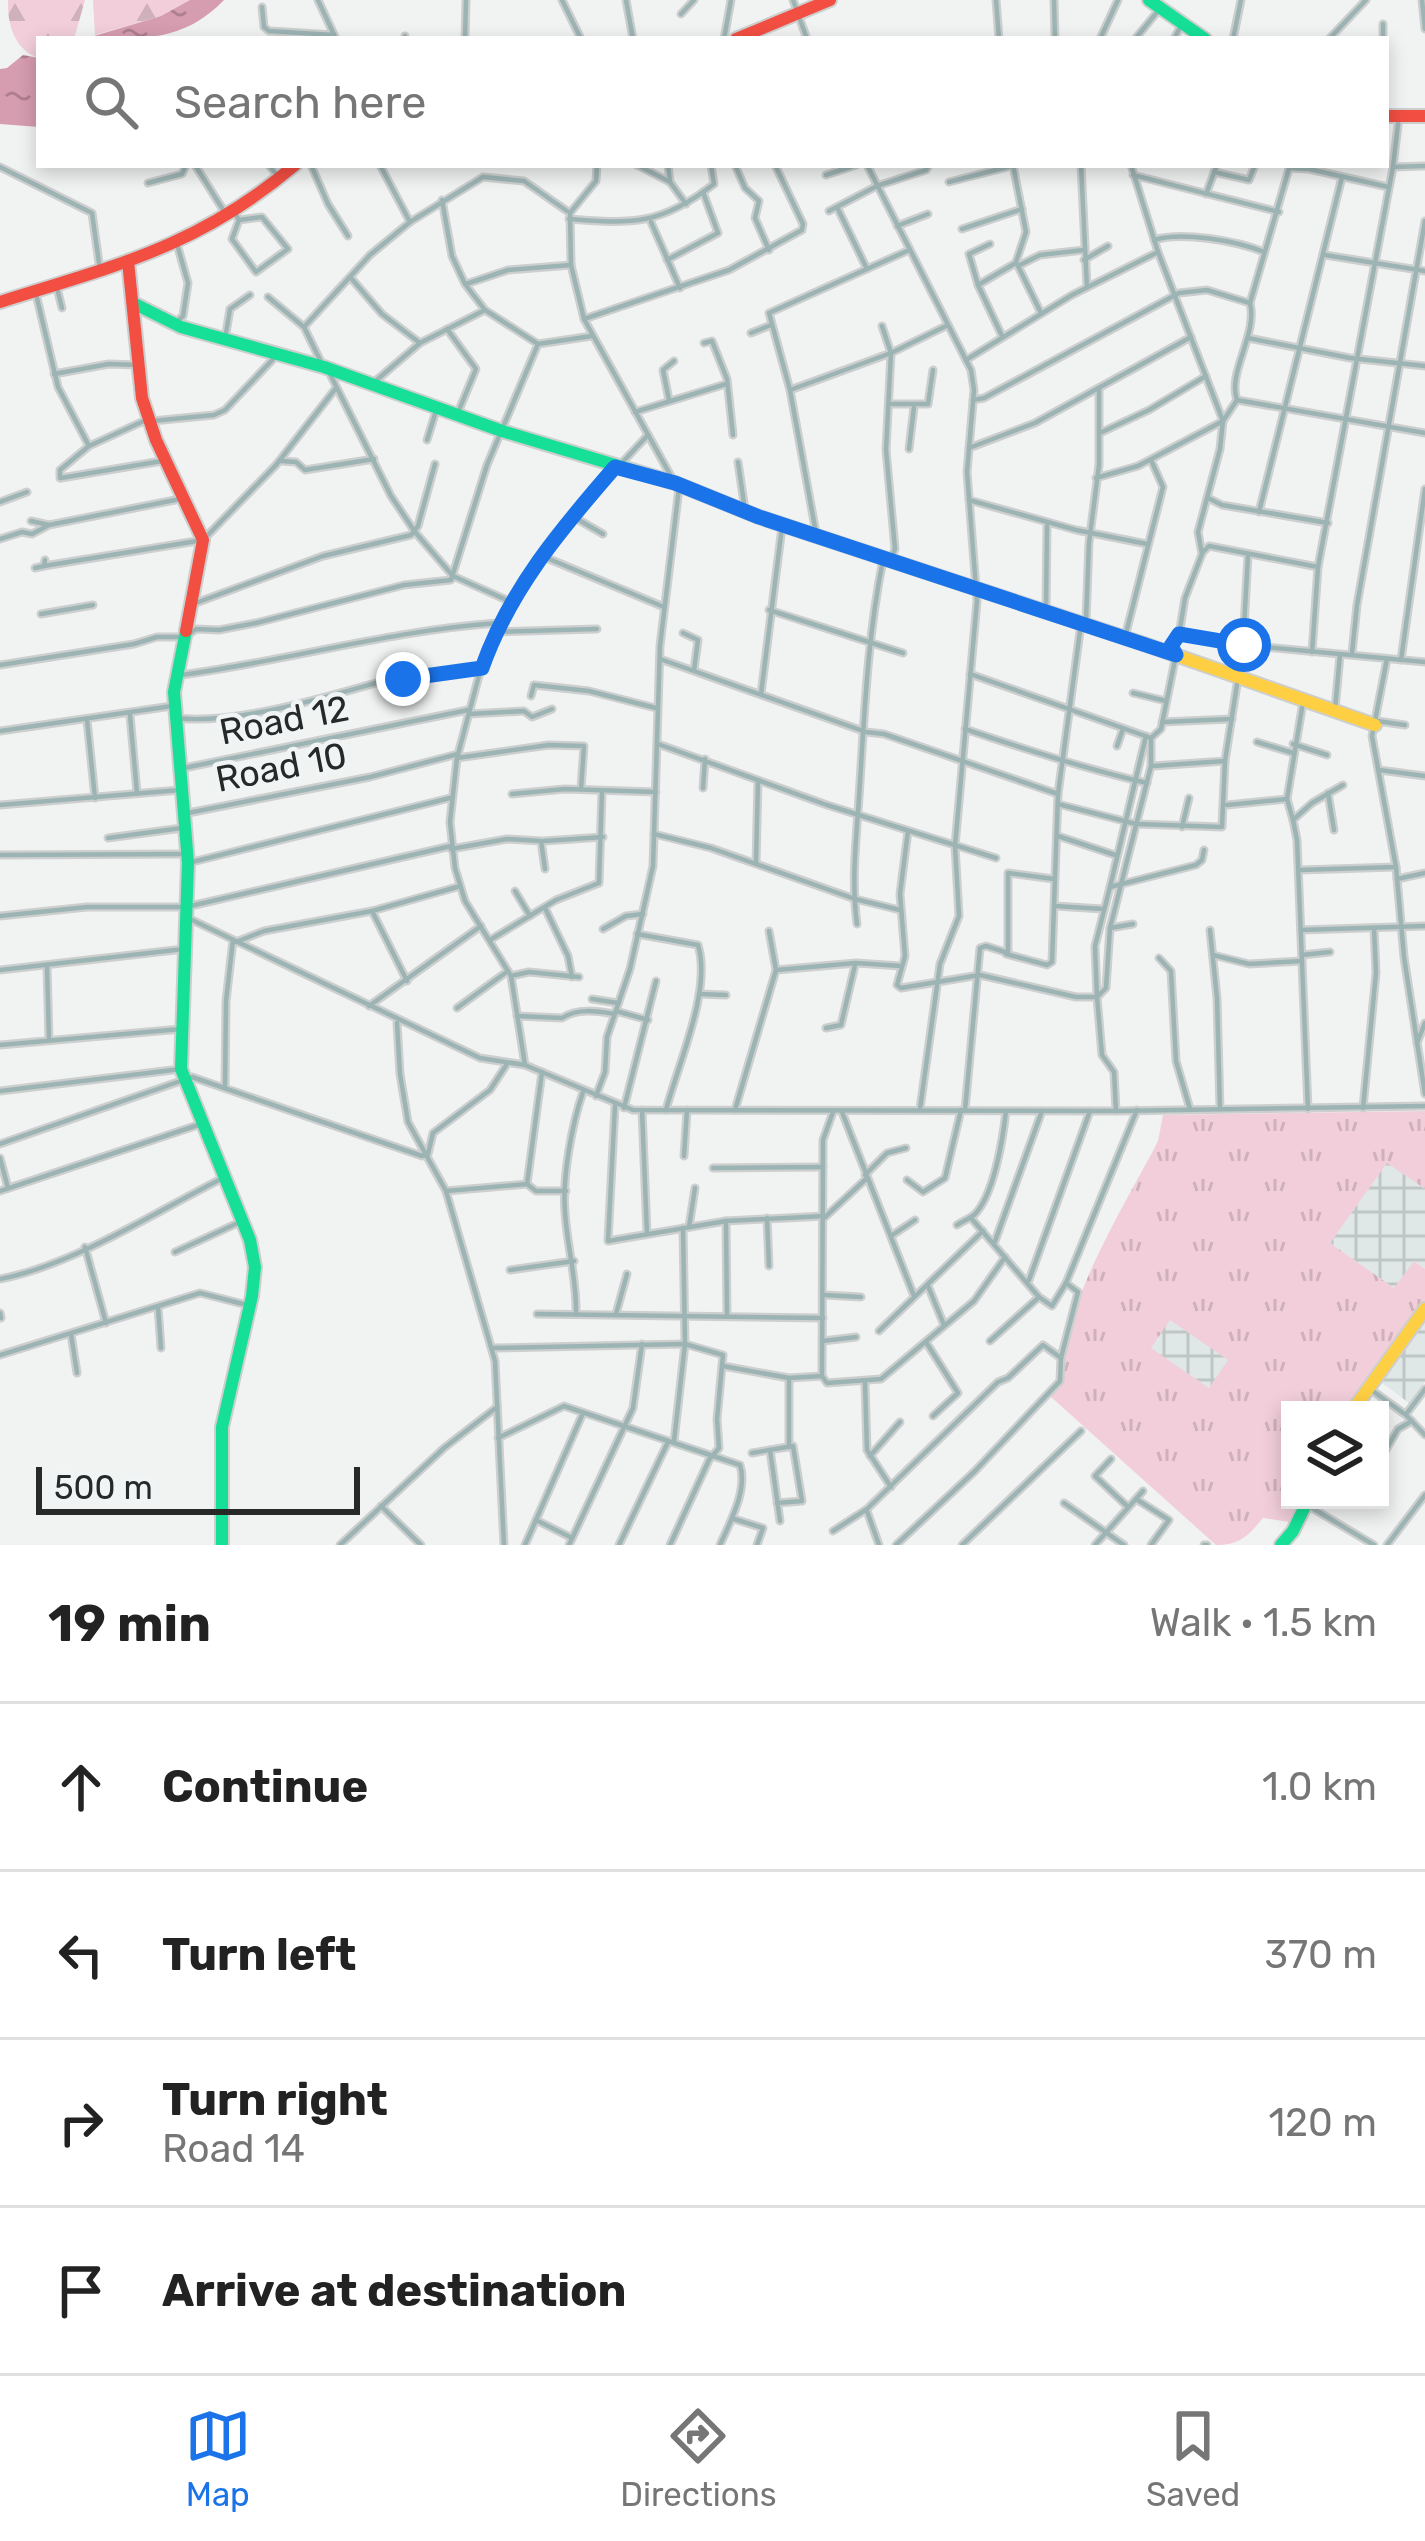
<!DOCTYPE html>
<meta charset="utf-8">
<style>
:root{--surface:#fff;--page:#f2f2f2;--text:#222;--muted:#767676;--line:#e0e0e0;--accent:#1a73e8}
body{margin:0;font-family:Rubik,sans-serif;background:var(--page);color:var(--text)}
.controls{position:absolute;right:36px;bottom:36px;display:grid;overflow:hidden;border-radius:0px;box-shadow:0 6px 18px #0003}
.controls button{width:108px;height:108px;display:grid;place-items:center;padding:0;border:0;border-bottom:3px solid var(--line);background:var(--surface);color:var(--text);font:60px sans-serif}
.scale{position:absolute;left:36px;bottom:30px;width:324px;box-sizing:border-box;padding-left:12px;border:6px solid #272929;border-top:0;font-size:33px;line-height:42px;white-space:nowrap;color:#272929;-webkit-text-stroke:9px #f0f4f4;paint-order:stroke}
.stop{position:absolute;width:36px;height:36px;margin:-27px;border:9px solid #1a73e8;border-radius:50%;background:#fff}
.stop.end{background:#1a73e8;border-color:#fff;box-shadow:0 3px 12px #0008}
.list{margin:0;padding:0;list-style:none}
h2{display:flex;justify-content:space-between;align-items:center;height:156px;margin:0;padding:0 48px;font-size:51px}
h2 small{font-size:39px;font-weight:400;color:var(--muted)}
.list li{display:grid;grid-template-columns:78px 1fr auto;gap:36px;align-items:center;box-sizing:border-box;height:168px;padding:0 48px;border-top:3px solid var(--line)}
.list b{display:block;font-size:45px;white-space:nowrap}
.list p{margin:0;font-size:39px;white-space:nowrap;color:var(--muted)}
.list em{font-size:39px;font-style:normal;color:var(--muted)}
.icon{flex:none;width:66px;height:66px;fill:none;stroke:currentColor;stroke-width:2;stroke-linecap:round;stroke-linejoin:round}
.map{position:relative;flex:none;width:1425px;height:1545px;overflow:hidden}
.search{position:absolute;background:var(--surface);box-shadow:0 6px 18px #0003;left:36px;right:36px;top:36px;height:132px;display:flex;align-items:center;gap:30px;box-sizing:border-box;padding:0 42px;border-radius:0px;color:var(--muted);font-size:45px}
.sheet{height:828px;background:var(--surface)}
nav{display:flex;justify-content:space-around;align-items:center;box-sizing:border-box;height:168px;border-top:3px solid var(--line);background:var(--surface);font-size:33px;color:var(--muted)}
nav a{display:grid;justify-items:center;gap:6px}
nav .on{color:var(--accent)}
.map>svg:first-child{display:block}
</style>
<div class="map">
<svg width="1425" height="1545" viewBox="0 0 1425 1545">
<defs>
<pattern id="industrial-grid" width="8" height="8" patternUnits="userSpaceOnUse" patternTransform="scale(3)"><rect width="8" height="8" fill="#dfe7e7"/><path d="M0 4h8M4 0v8" fill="none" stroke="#bfc6c6"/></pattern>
<pattern id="grass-tufts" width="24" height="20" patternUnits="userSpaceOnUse" patternTransform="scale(3)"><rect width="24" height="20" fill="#f1ceda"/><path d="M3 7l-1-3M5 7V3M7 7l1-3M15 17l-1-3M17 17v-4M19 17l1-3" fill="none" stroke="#cfb1bb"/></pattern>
<pattern id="forest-firs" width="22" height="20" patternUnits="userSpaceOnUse" patternTransform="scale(3)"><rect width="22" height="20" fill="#f1ceda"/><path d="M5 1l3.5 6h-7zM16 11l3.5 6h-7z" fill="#cfb1bb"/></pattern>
<pattern id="water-ripples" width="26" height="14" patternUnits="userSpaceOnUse" patternTransform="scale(3)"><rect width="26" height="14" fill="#d69cb0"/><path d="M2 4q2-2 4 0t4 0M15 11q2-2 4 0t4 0" fill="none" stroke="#ae7f8f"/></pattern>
</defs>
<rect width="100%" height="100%" fill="#f1f3f3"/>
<g fill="url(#industrial-grid)">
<polygon points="1387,1162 1425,1189 1425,1269 1414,1261 1395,1289 1330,1243"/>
<polygon points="1425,1314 1425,1382 1409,1403 1378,1380"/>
<polygon points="1169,1319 1229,1360 1209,1388 1150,1348"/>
</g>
<path fill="url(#grass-tufts)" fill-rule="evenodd" d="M1425,1111V1189L1387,1163L1330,1243L1394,1288L1414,1261L1425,1269V1314L1358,1410H1290V1500H1313L1303,1524L1263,1518C1248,1536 1240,1545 1216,1545L1051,1397L1064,1379C1057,1311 1127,1202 1158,1141L1163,1115ZM1170,1320L1228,1360L1209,1388L1151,1348Z"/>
<g fill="url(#forest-firs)">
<path d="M8,0H85L74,39H39V58C14,50 7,23 8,0Z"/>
<polygon points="93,0 190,0 161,16 95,35"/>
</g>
<g fill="url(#water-ripples)">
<path d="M190,0H224C183,43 138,39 84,39L161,16Z"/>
<polygon points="23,55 39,58 39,127 0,124 0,69 7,68"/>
</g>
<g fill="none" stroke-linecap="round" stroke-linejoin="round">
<g stroke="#cdcfcf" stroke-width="9">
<g id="street">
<polyline points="318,0 336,39"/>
<polyline points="562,0 581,39"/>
<polyline points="626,0 633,39"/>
<polyline points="793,0 807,39"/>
<polyline points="996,0 999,39"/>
<polyline points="1054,0 1055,39"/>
<polyline points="1422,0 1425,29"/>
<polyline points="262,7 264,27 269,31 334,35"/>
<polyline points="681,14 694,0"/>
<polyline points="405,39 405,36"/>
<polyline points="465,39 466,0"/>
<polyline points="724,39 731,0"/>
<polyline points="1100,39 1118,0"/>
<polyline points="1135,39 1158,11"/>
<polyline points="1174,39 1183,22"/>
<polyline points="1233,39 1241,0"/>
<polyline points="1329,39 1366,0"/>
<polyline points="1383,39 1383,24"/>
<polyline points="195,165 227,216"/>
<polyline points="269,165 279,178"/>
<polyline points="311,165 328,204 348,236"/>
<polyline points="380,165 410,222"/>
<polyline points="597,165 596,181 570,213 571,265 584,319 672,478"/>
<polyline points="637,165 670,182"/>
<polyline points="668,165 670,182 686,204"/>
<polyline points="735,165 745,188 759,201 755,218 769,250"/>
<polyline points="867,165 971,370 974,390 967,472 977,601 955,846 959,916 940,964 920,1109"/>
<polyline points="1013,165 1026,232 1016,262 1041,313"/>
<polyline points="1081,165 1087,287"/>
<polyline points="0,167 92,213 100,270"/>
<polyline points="1393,167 1425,166"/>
<polyline points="1289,168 1309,169 1388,187"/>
<polyline points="1214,172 1249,180 1255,165"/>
<polyline points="826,175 856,165"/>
<polyline points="1133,175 1279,212"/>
<polyline points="949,182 1015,165"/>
<polyline points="148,183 182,174 186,165"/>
<polyline points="1206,194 1217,165"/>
<polyline points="442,200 452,256 465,284 485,310 538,344 592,336"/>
<polyline points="837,207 867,269"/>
<polyline points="829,211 877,186 926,170 929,165"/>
<polyline points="234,212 239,220 232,239 256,272 288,249 262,217 239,220"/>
<path d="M569,219C633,224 661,225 714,184L711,165"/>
<polyline points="651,222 680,288"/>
<polyline points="897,226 928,214"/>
<polyline points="962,229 1022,209"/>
<path d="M1154,240C1182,231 1237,241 1264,252"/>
<polyline points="990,244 969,254 978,285 1002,336"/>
<polyline points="1325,255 1425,271"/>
<polyline points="667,260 718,233 703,192"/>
<polyline points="1084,260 1108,246"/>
<polyline points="1020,265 1040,255 1084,250"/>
<polyline points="351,278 382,314 420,343"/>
<polyline points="56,284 62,308"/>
<polyline points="466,284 508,270 571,265"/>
<polyline points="978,285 1014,264"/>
<polyline points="36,294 58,387 89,446"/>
<polyline points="268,297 304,327 323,366"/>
<polyline points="584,319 729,270 802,230 803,224 775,165"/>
<polyline points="175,323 183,316 188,283 177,244"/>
<polyline points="882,326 891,353 886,450 895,549 892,556"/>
<polyline points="304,327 370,255 410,222 483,177 524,181 567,211"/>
<polyline points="447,329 476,369 457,415"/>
<polyline points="751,333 771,325"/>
<polyline points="1248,338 1350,358 1425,366"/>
<polyline points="225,339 230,309 250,295"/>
<polyline points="704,343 712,341 727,379 733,435"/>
<polyline points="966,360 1072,295 1158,252"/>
<polyline points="328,370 391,496 415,532 453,576 511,602"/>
<polyline points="54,374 109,364 138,365"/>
<polyline points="372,384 420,343 485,310"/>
<polyline points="790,390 891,353 948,325"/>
<polyline points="669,400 663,370 674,361"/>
<polyline points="973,400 984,398 1179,293 1207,290 1250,303"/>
<polyline points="1237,400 1425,433"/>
<polyline points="890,404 928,404 933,370"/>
<polyline points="635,412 726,384"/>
<polyline points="152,421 214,415 225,410 277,355"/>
<polyline points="1100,433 1149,410 1206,376"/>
<polyline points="427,440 436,411"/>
<polyline points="969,448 1035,423 1191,337"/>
<polyline points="909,449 914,407"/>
<polyline points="281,461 296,462 305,470 374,459"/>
<polyline points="738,462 745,510"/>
<polyline points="60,478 60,470 89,446 146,420"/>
<polyline points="61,478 162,461"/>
<polyline points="1096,478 1138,466 1223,421 1158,252 1131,165"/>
<polyline points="1208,498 1222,505 1328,523"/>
<polyline points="969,500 1076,530 1147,544"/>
<polyline points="0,502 27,492"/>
<polyline points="1259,512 1342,177"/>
<polyline points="572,516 603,534"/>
<polyline points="31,521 49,525"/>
<polyline points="816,533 790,390 769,313 907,251"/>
<polyline points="0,539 22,532 32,534 49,525 180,499"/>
<polyline points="1203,552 1209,546 1318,567"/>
<polyline points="542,556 664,607"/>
<polyline points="44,566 203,540 276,465 336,388"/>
<polyline points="35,568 44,566 45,560"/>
<polyline points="193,604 323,556 411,535 418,526 435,464"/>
<polyline points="769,610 903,653"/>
<polyline points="1046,610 1047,526"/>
<polyline points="41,614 93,605"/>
<polyline points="1086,620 1089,543 1099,465 1099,388"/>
<polyline points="495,632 597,629"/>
<polyline points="683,633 698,640 694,670"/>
<polyline points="189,634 196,629 219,630 256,623 404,585 451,580 487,465 538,344"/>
<path d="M1179,635L1185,598L1202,554L1198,532L1220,449L1223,421L1237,400C1227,373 1258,334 1250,303L1290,165"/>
<polyline points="1125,637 1163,487 1151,460"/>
<polyline points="1243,645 1248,555"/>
<polyline points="1312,652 1318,567 1393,167 1399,116"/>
<polyline points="1352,653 1357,605 1425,221"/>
<polyline points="660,659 866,732 884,734 1058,794"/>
<polyline points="1387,659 1372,736 1396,867 1404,957 1425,1094"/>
<polyline points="1401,660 1425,489"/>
<polyline points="0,665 134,644 157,637 183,637"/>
<polyline points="970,674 1151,738"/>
<path d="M181,675C287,661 391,630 499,623"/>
<polyline points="1133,693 1166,701"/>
<polyline points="761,694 782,527"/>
<polyline points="531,696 534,685 589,691 656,708"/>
<polyline points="1335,709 1340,655"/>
<polyline points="469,714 524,711 532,717 552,709"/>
<polyline points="130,715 137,793"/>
<path d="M176,718C234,725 323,698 379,682C412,674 448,671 481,668"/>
<polyline points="87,720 95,798"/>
<polyline points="1377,721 1405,725"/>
<polyline points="1162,722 1232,719"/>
<path d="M965,729C1024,749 1085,769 1147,783"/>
<polyline points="0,731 172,706"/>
<polyline points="1257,742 1293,753"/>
<polyline points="658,744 827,805 996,858"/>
<polyline points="1293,744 1327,755"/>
<polyline points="1117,746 1123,729"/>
<polyline points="457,758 549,745 584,746 581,789"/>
<polyline points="1153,766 1225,761"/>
<polyline points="179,769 468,710"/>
<polyline points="1379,770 1425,776"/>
<polyline points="703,788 705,759"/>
<polyline points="1328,793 1334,830"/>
<polyline points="512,794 565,789 656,792"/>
<polyline points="1058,804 1136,824 1222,827 1225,761 1238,678"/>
<polyline points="0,805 180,790"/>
<polyline points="1227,805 1287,799"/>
<polyline points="183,814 370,777 458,754"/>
<polyline points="1293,820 1287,799 1303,702"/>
<polyline points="1182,827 1189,798"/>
<polyline points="908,831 900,894 905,956 897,985 901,988 980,975 1076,997 1097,997 1095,946 1110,887 1196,865 1202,860 1204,850"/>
<polyline points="654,834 711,848 855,899 900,910"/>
<polyline points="1058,836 1115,855"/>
<polyline points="108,838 182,828"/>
<polyline points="544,841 603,837"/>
<polyline points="451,849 507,839 541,841 545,869"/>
<polyline points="0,855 186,854"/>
<polyline points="188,863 450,798"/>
<polyline points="756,863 758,781"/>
<polyline points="1300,870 1396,867"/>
<polyline points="1397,879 1425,873"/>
<polyline points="1110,887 1146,736"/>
<polyline points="515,891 530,916"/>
<polyline points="1055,906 1103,909"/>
<polyline points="545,908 568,956 572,977"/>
<polyline points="372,911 407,981"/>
<polyline points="0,916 87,907 186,907 451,846"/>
<polyline points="190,919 480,1058 525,1065 633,1110 1116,1111 1425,1106"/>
<path d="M857,924C852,887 855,850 858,812C864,728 866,644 883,560"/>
<polyline points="1110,928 1133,924"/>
<polyline points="603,929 626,916 643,914"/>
<polyline points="1210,930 1217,998 1220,1109"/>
<polyline points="1301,930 1425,926"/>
<path d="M637,934L698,945C712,990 678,1064 666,1110"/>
<polyline points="490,940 556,900 599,883 602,791"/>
<polyline points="236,942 264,931 372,911 457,887"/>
<polyline points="1006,954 1047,965 1052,962 1058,794 1081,624"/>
<polyline points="1213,955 1249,964 1302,961"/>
<polyline points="1302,955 1330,952"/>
<polyline points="1159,958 1171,971 1176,1061 1190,1109"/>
<polyline points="47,967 49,1039"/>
<polyline points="0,970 184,949"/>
<polyline points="776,970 856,963 901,966"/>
<polyline points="511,976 529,972 579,977"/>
<polyline points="699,994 726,995"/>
<polyline points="592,999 618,1003"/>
<polyline points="369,1006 481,926"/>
<polyline points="457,1008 508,971"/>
<polyline points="616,1011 648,1020"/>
<path d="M517,1016L562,1018C577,1008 596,1011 615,1014"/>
<polyline points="397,1023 400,1074 408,1122 446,1191 495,1361 504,1545"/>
<polyline points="826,1028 841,1025 855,965"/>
<polyline points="1417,1043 1425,1023"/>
<polyline points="0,1045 181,1029"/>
<polyline points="525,1065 511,976 465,901 455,868 450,822 457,758 481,668 511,602 572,516 648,435"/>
<polyline points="225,1088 226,1001 233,940"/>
<polyline points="0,1091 181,1069"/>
<polyline points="596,1096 605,1072 607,1037 630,969 653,866 660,646 679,488"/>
<polyline points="615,1106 608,1241 726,1221 824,1216"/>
<polyline points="624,1108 656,981"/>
<polyline points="1363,1108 1376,973 1374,928"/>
<polyline points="1308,1109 1297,840 1293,820 1312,803 1343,785"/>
<polyline points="642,1110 647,1233"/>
<polyline points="735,1110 776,970 769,931"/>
<polyline points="965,1110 980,948 986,946 1008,953 1008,873 1054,879"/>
<polyline points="1116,1111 1114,1072 1102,1055 1097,997 1106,988 1110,928 1151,766 1151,738 1161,729 1176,655 1171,647 1179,635 1243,645 1425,662"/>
<polyline points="842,1112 914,1296"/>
<polyline points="0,1144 192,1077 422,1156 428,1154 433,1133 490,1090 507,1064"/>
<polyline points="684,1156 687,1110"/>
<polyline points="0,1158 8,1188"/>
<polyline points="713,1168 823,1167"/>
<polyline points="865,1175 887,1153 906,1148"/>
<polyline points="907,1180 923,1192 945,1178 961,1110"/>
<polyline points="527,1184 542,1072"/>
<polyline points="0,1191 201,1124"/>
<polyline points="446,1191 527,1184 536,1191 566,1191"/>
<polyline points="767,1218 769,1266"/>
<polyline points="824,1218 866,1179"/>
<polyline points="971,1218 1039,1297 1052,1306 1066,1283 1137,1110"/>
<polyline points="726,1221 727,1315"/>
<path d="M957,1225C963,1221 969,1219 974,1215C994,1196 1003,1138 1006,1111"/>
<polyline points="689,1227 695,1188"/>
<polyline points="891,1236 915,1220"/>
<polyline points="994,1244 1042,1111"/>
<polyline points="85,1247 106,1323"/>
<polyline points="175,1252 240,1222"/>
<polyline points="510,1270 574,1261"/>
<path d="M0,1279C74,1265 155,1212 223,1178"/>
<polyline points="1029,1280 1090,1111"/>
<polyline points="928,1286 944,1325"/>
<polyline points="824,1295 861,1297"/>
<polyline points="158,1307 161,1348"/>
<polyline points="0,1313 1,1318"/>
<polyline points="537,1314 823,1318"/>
<path d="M576,1314C577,1279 567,1247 565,1212C562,1178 572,1124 583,1092"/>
<polyline points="616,1314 627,1274"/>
<polyline points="879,1331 983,1231"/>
<polyline points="71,1334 77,1373"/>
<polyline points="823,1341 856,1337"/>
<polyline points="990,1341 1039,1297"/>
<polyline points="926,1342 958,1393 933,1416"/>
<polyline points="492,1348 685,1344 723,1355 717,1419 719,1448 709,1460 670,1545"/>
<polyline points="0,1355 200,1293 247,1305"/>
<polyline points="723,1366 789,1378 822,1376 827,1383 881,1379 974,1301 1005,1257"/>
<polyline points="822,1374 823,1140 833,1112"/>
<polyline points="789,1381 789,1447"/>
<polyline points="865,1383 867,1450 891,1487"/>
<polyline points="1370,1389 1406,1415 1425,1435"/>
<polyline points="1407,1413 1425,1389"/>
<path d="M498,1438L564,1406L740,1465C748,1490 730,1522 720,1545"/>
<polyline points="674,1441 685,1344 683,1228"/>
<polyline points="770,1450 780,1521"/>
<polyline points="752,1453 793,1446 802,1501 777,1503"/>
<polyline points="870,1456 900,1422"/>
<polyline points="1111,1459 1095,1476 1128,1507"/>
<polyline points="1380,1460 1398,1429 1412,1421"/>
<polyline points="1136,1499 1169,1520 1151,1545"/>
<polyline points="1064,1503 1124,1545"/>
<polyline points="1307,1505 1374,1545"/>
<polyline points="381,1506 421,1545"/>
<polyline points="867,1511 879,1545"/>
<polyline points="734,1519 763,1528 757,1545"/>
<polyline points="536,1520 572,1538"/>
<polyline points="833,1531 867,1509 998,1382 1008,1378 1043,1345 1061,1358"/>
<polyline points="340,1545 444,1448 497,1407"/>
<polyline points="525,1545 583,1413"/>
<polyline points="569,1545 633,1408 642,1344"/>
<polyline points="619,1545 668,1442"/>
<polyline points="896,1545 975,1471 1060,1381 1061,1358 1078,1292 1066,1283"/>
<polyline points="962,1545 1081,1431"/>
<polyline points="1095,1545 1143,1491"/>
<polyline points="1204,1545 1207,1545"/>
<polyline points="1387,1545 1425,1495"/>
</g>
</g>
<g stroke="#cdcfcf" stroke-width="16">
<g id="fast">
<polyline points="1149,0 1205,39"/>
<polyline points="135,304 181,327 324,367 502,431 675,483 759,517 1144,644"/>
<polyline points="186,631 174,692 188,863 181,1069 250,1240 255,1267 252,1296 222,1427 222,1545"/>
<polyline points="1281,1545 1293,1531 1308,1500"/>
</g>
</g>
<g stroke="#cdcfcf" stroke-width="16">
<g id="slow">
<polyline points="1144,644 1375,725"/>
<polyline points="1353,1410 1425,1309"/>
</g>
</g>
<g stroke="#cdcfcf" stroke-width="16">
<g id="jam">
<polyline points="736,39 830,0"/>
<polyline points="1386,116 1425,116"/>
<polyline points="128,261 142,398 156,440 203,540 186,631"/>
<path d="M0,302C117,265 198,247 295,165"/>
</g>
</g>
<use href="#street" stroke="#9db4b4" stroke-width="4.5"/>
<use href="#fast" stroke="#16e098" stroke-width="12"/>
<use href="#slow" stroke="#ffcf43" stroke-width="12"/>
<use href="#jam" stroke="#f24e42" stroke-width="12"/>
</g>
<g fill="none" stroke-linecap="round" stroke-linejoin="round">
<path stroke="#1a73e8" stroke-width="15" d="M403,679L482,668C510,589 561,529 615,467L675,483L759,517L1176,655L1171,646L1179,634L1244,645"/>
</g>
<g text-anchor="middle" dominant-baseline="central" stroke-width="9" stroke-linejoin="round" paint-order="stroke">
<g font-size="36" fill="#272929" stroke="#f0f4f4">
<text transform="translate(284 720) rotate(-11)">Road 12</text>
<text transform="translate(281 767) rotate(-11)">Road 10</text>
</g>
</g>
</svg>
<div class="controls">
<button><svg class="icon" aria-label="layers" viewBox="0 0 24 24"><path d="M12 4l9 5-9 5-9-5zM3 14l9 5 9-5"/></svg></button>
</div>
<div class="scale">500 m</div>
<div class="stop" style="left:1244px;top:645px"></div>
<div class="stop end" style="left:403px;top:679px"></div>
<div class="search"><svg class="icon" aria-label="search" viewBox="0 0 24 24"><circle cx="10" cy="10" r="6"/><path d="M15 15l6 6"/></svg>Search here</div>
</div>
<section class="sheet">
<h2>19 min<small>Walk · 1.5 km</small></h2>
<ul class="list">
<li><svg class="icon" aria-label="ahead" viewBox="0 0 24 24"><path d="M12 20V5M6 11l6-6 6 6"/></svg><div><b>Continue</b></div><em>1.0 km</em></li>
<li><svg class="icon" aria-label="left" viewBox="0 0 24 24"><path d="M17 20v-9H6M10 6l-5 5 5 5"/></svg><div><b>Turn left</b></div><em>370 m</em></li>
<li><svg class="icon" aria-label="right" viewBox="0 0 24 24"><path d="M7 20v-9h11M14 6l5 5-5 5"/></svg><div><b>Turn right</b><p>Road 14</p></div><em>120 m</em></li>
<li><svg class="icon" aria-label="arrive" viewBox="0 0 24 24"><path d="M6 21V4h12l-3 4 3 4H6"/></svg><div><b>Arrive at destination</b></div></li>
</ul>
</section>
<nav>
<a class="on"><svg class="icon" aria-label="map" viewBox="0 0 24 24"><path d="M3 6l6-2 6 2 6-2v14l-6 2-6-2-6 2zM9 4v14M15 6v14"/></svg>Map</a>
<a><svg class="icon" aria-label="directions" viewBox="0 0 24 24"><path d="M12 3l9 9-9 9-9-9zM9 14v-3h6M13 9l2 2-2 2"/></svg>Directions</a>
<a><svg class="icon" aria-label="saved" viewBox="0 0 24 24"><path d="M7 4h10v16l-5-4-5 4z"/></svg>Saved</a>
</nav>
